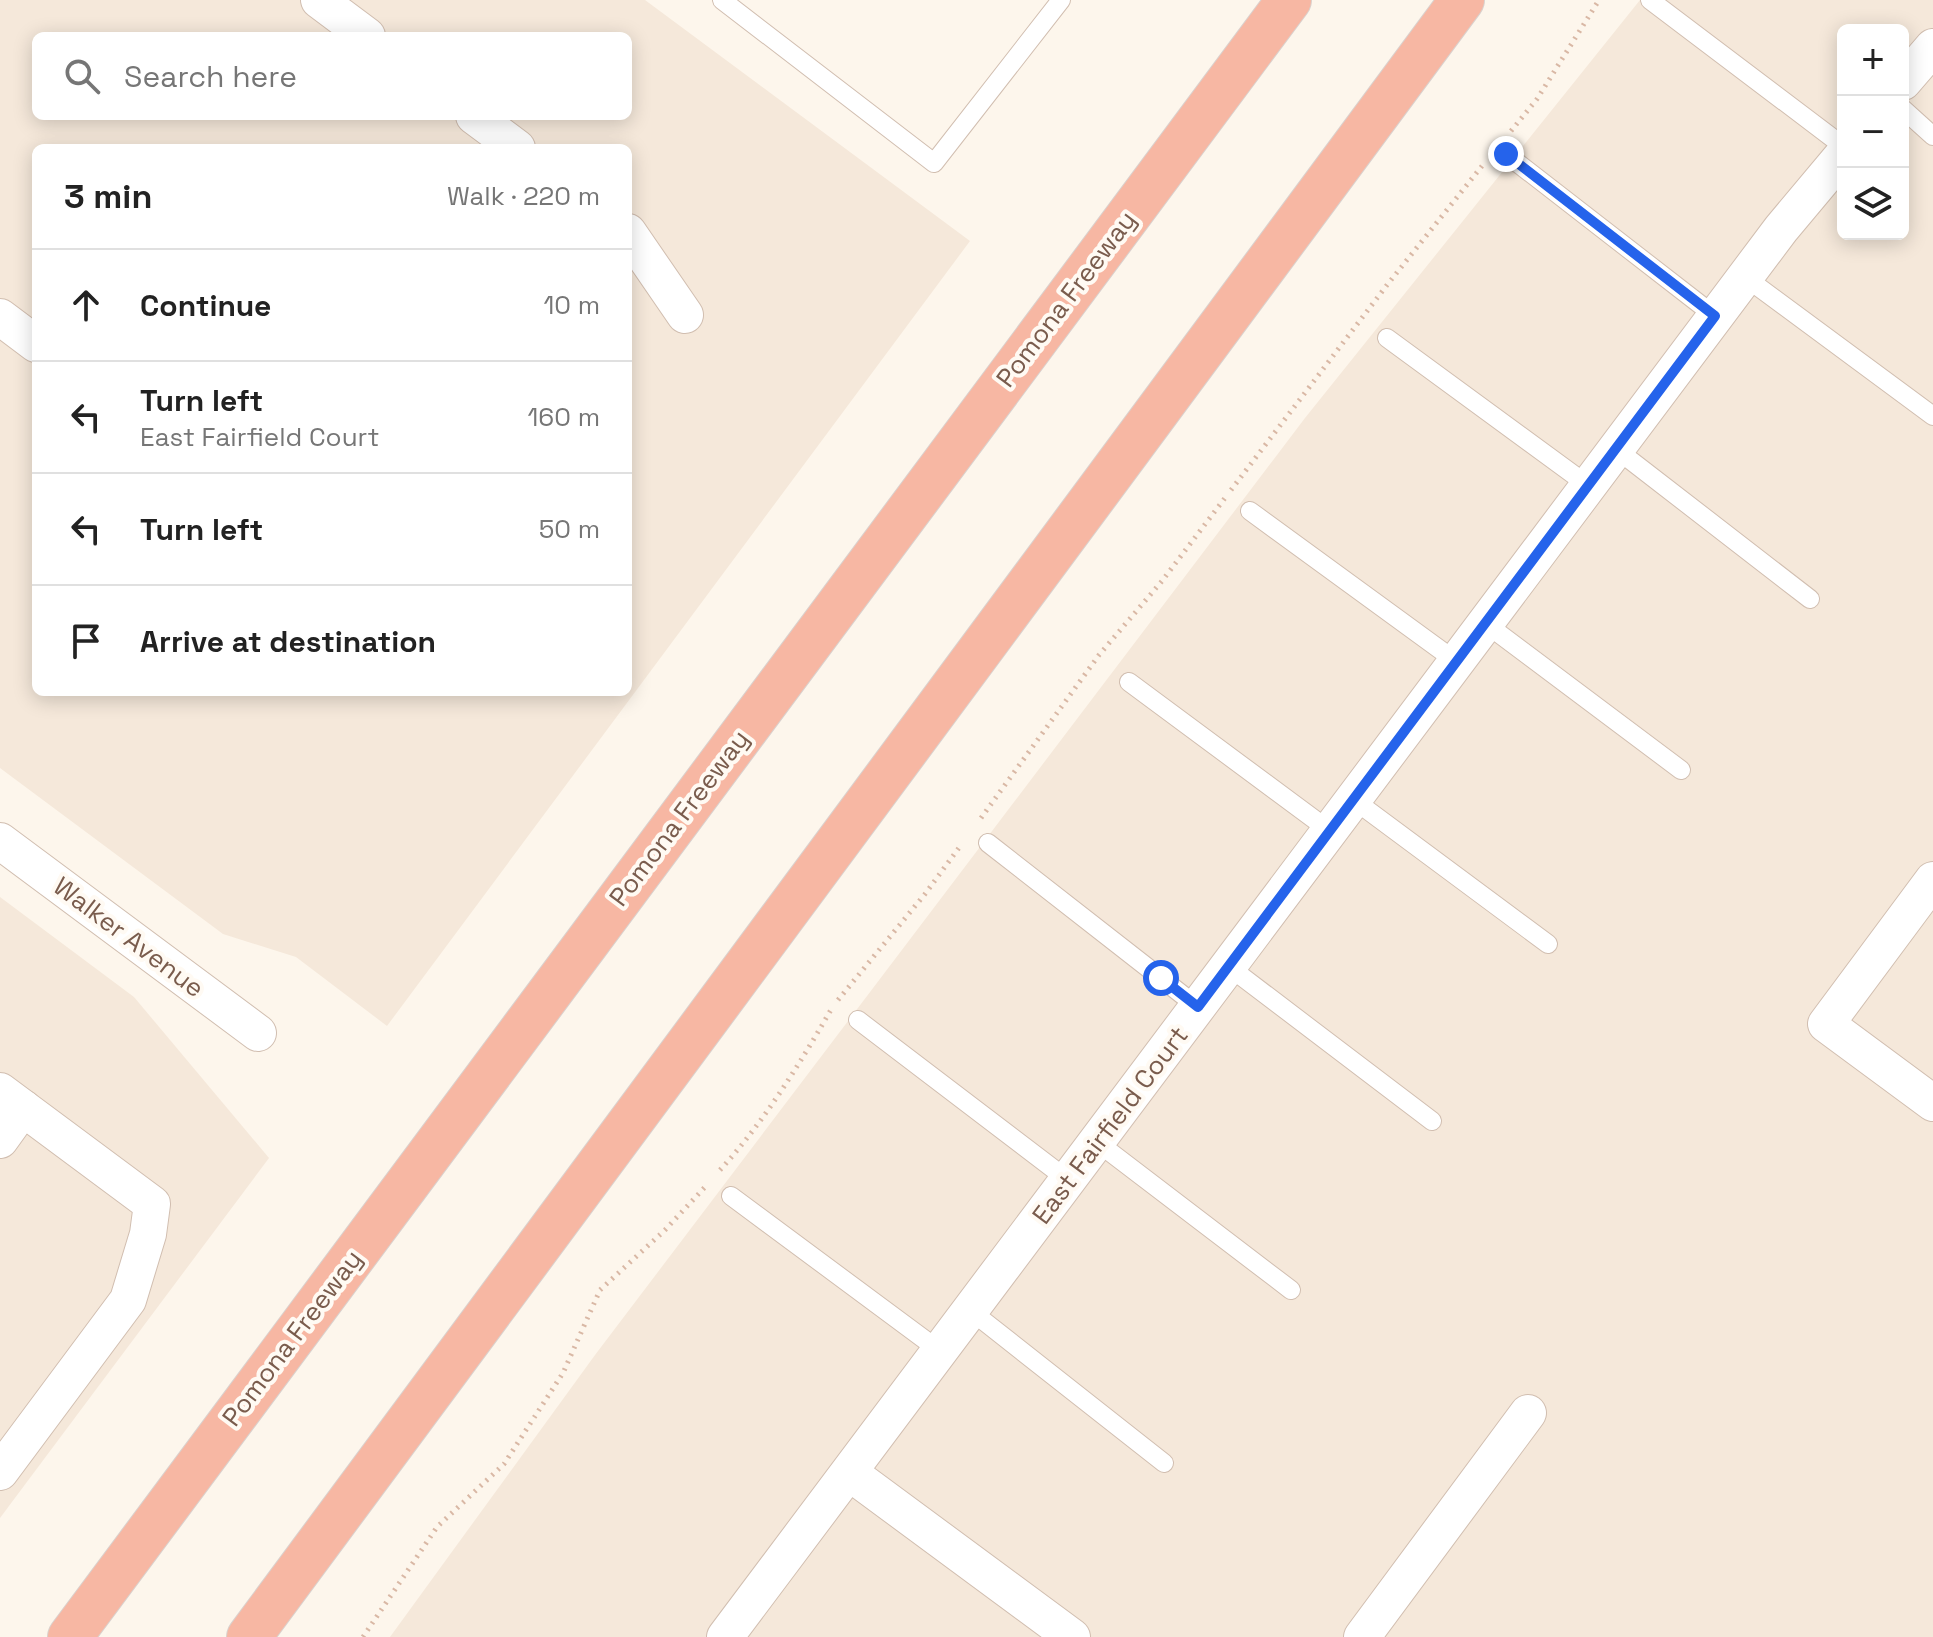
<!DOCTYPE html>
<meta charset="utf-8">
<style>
:root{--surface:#fff;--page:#f2f2f2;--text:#222;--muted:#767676;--line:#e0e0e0}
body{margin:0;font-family:"Space Grotesk",sans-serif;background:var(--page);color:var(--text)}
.controls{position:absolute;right:24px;top:24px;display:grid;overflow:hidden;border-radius:12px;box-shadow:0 4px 20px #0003}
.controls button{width:72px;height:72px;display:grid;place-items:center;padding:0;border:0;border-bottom:2px solid var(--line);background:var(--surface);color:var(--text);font:40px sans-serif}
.stop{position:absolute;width:24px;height:24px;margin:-18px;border:6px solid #2563eb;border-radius:50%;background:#fff}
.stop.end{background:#2563eb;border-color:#fff;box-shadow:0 2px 8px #0008}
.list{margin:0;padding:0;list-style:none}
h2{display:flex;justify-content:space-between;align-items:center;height:104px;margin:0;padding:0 32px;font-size:34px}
h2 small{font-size:26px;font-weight:400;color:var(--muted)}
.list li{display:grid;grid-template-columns:52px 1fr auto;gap:24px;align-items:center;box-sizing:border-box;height:112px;padding:0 32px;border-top:2px solid var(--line)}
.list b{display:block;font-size:30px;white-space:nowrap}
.list p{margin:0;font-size:26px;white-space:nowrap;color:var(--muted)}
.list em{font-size:26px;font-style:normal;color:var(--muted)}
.icon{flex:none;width:44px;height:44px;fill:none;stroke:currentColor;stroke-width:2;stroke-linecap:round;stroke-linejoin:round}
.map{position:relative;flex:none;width:1933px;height:1637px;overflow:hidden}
.search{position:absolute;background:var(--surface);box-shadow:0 4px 20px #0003;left:32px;top:32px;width:600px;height:88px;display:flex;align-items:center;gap:20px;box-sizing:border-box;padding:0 28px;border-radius:12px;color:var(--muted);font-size:30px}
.panel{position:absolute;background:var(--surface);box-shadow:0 4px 20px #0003;left:32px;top:144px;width:600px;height:552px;border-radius:12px}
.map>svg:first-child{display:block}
</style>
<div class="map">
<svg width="1933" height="1637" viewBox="0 0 1933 1637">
<rect width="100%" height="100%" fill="#fdf6ec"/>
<g fill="#f5e8da" fill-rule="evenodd">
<path d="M0,0H645L970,241L387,1026L296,957L223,934L0,768ZM36,36H628V116H36ZM36,148H628V692H36Z"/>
<path d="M1640,0H1933V1637H390L595,1355L1305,418ZM1843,30H1903V234H1843Z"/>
<polygon points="0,897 134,997 269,1158 0,1518"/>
</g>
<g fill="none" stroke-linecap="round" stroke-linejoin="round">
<g stroke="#d1beb0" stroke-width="20">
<g id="lane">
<polyline points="722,0 934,163 1061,0"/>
<polyline points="1650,0 1843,146"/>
<polyline points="1903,109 1933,136"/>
<polyline points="1506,154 1715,316"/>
<polyline points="1745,277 1933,416"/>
<polyline points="1387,338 1589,486"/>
<polyline points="1616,449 1810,599"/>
<polyline points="1250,511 1457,662"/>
<polyline points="1485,623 1681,770"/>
<polyline points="1129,682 1330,831"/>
<polyline points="1354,800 1548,944"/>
<polyline points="988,843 1198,1007"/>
<polyline points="1228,966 1432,1121"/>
<polyline points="858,1020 1068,1180"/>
<polyline points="1097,1142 1291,1290"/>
<polyline points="731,1196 940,1351"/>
<polyline points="971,1311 1164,1463"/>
</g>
</g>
<g stroke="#d1beb0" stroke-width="38">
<g id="street">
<polyline points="319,0 367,36"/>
<polyline points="1903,82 1933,47"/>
<polyline points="474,116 517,148"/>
<polyline points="628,232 685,315"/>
<polyline points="0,317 36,344"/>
<polyline points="0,841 258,1033"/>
<polyline points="1933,880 1826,1024 1933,1103"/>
<polyline points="0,1091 152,1204 148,1234 128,1300 0,1472"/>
<polyline points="0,1140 23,1108"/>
<polyline points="850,1473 1072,1637"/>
<polyline points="725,1637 1781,229 1843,155"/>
<polyline points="1362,1637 1528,1413"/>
</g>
</g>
<g stroke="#dad1cd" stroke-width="46">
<g id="highway">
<polyline points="70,1637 1289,0"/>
<polyline points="249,1637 1462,0"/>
</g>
</g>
<g stroke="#d9b8a5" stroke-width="5" stroke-dasharray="2 6" stroke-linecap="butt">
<polyline points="1511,131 1537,99 1599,0"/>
<polyline points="1231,490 1387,285 1482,166"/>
<polyline points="981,818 1099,655 1162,581 1225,498"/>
<polyline points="838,1000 925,894 961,845"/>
<path d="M720,1170C764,1122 799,1065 832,1008"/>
<polyline points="363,1637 437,1527 504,1464 563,1373 600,1290 665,1230 705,1187"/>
</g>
<use href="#lane" stroke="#fff" stroke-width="18"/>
<use href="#street" stroke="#fff" stroke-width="36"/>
<use href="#highway" stroke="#f7b7a3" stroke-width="44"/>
</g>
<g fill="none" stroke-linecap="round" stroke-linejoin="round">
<polyline stroke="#2563eb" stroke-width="10" points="1161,978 1198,1007 1715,316 1506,154"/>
</g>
<g text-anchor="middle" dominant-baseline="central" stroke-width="8" stroke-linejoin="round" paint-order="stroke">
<g font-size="26" fill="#7a5c4d" stroke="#fffaf3">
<text transform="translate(1066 299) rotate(-53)">Pomona Freeway</text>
<text transform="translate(679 818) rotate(-53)">Pomona Freeway</text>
<text transform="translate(129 937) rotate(37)">Walker Avenue</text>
<text transform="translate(1110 1125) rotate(-53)">East Fairfield Court</text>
<text transform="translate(292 1338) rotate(-53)">Pomona Freeway</text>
</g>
</g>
</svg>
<div class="controls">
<button>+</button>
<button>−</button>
<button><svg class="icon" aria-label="layers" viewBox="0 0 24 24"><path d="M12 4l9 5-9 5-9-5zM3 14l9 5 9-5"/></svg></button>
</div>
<div class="stop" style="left:1161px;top:978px"></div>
<div class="stop end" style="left:1506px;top:154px"></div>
<div class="search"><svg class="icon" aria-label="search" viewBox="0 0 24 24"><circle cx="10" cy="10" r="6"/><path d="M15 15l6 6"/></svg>Search here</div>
<section class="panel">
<h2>3 min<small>Walk · 220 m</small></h2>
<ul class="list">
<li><svg class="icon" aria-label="ahead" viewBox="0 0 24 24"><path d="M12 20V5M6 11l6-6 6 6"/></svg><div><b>Continue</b></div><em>10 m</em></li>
<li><svg class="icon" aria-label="left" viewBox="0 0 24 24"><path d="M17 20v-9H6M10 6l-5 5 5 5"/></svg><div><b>Turn left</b><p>East Fairfield Court</p></div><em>160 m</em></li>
<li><svg class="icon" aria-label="left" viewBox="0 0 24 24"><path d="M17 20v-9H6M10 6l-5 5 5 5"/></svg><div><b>Turn left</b></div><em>50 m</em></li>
<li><svg class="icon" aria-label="arrive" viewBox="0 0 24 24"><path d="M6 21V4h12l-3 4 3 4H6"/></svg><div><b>Arrive at destination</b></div></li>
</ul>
</section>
</div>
